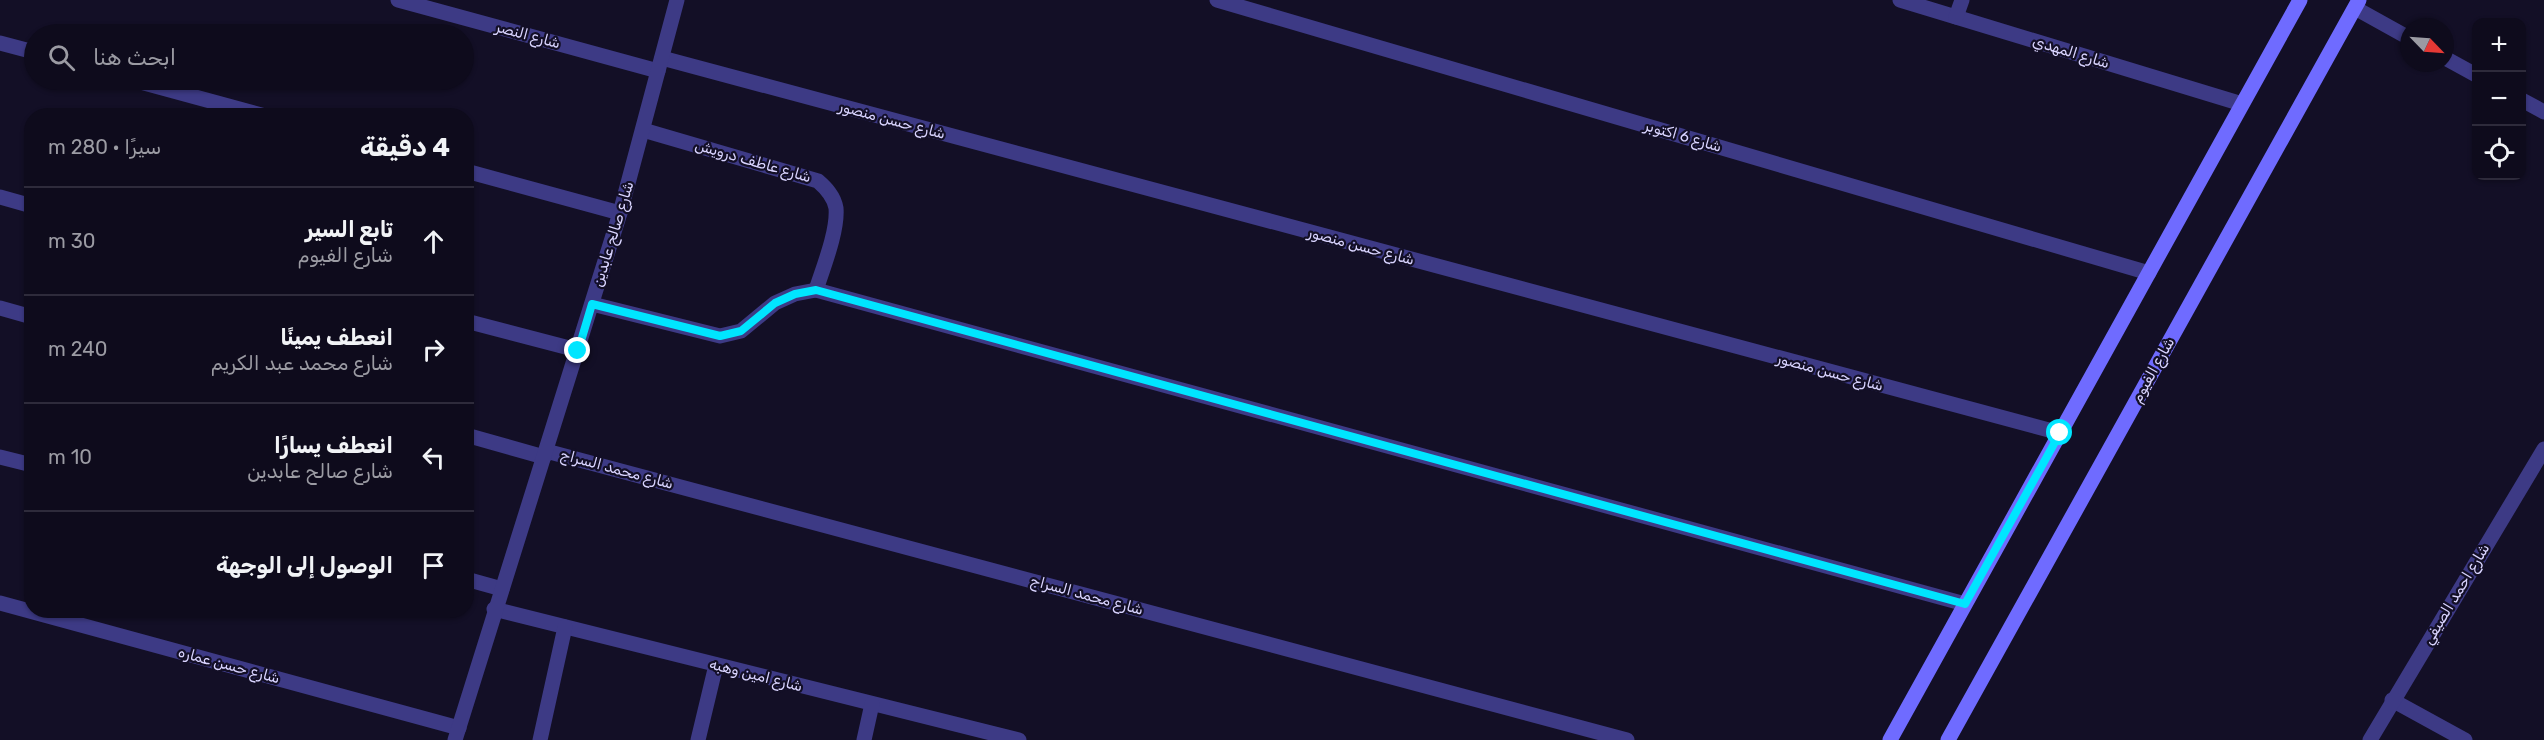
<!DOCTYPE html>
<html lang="ar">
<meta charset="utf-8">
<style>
:root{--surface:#0e0b1c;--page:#171425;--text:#f1f3f6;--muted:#9b9ba3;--line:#2e2b3b}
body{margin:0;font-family:Rubik,"Noto Naskh Arabic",sans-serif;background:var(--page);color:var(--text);direction:rtl}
.controls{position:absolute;right:18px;top:18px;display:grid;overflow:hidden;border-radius:12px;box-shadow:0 2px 4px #0004}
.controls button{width:54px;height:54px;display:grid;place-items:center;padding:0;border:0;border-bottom:2px solid var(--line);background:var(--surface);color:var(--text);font:30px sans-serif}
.compass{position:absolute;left:2400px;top:18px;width:54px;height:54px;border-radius:50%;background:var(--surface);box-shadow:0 2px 4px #0004;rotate:115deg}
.stop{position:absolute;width:18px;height:18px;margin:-14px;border:4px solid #00e5ff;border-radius:50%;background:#fff}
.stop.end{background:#00e5ff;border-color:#fff;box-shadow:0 2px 6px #0008}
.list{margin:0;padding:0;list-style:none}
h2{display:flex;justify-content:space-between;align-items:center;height:78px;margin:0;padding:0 24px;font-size:26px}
h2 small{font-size:20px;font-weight:400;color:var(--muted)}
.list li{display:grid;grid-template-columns:39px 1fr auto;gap:18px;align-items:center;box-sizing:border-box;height:108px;padding:0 24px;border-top:2px solid var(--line)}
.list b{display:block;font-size:22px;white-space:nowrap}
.list p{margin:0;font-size:20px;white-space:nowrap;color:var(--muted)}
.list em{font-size:20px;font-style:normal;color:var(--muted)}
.icon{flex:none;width:33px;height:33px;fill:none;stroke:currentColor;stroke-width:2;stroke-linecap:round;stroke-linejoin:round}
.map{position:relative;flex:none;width:2544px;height:740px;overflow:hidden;direction:ltr}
.search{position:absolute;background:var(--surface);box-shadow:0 2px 4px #0004;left:24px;top:24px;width:450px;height:66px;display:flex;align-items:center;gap:15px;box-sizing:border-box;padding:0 21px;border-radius:33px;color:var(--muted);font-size:22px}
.panel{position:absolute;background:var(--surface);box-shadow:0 2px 4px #0004;left:24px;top:108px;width:450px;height:510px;border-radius:24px;direction:rtl}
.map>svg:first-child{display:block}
</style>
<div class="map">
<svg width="2544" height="740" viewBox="0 0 2544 740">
<rect width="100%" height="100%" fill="#130f26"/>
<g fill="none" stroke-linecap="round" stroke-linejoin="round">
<g stroke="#3d3a85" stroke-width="15">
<polyline points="398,0 658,71"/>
<polyline points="1217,0 2149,273"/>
<polyline points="1900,0 2242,104"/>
<polyline points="2355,8 2409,38"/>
<polyline points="1956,17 1962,0"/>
<polyline points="0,43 34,52"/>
<polyline points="662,58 2060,433"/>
<polyline points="2445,58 2476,75"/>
<polyline points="133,80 265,116"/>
<polyline points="2522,100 2544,112"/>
<path d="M643,130L818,181C826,188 834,196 836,208C838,231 823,268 816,290"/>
<polyline points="466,171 620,213"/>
<polyline points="0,197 32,206"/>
<polyline points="592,304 720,336 741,331 775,303 795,294 816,290 1965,604"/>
<polyline points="0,308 32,317"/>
<polyline points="466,321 577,350"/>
<polyline points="466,435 544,457"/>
<polyline points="546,451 1627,740"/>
<polyline points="0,457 32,465"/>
<polyline points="466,579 502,589"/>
<polyline points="0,603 459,728"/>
<polyline points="494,609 1019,740"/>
<polyline points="2392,700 2465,740"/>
<polyline points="455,740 620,213 677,0"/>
<polyline points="540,740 565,627"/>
<polyline points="698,740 716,665"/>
<polyline points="864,740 872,704"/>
<polyline points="2370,740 2544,449"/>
</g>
<g stroke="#6f6bff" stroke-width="15">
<polyline points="1890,740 2300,0"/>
<polyline points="1948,740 2359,0"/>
</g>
</g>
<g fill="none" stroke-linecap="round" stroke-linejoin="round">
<polyline stroke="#00e5ff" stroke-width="8" points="578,351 592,304 720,336 741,331 775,303 795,294 816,290 1965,604 2060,433"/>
</g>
<g text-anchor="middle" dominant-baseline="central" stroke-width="4.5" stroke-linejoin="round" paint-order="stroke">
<g font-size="15" fill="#d9d4ff" stroke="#130f26">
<text transform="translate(528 35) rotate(15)">شارع النصر</text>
<text transform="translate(2071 52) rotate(17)">شارع المهدي</text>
<text transform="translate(892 120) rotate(15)">شارع حسن منصور</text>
<text transform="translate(1683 136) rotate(16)">شارع 6 اكتوبر</text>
<text transform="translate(753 161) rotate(16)">شارع عاطف درويش</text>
<text transform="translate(613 234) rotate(-73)">شارع صالح عابدين</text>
<text transform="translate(1361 246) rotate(15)">شارع حسن منصور</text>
<text transform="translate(2153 370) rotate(-61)">شارع الفيوم</text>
<text transform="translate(1830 372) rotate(15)">شارع حسن منصور</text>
<text transform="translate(617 469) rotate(15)">شارع محمد السراج</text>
<text transform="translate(2456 594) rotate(-59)">شارع احمد الصيفي</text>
<text transform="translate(1087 595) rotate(15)">شارع محمد السراج</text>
<text transform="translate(229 665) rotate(15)">شارع حسن عماره</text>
<text transform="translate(756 675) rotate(14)">شارع امين وهبه</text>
</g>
</g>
</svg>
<div class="controls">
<button>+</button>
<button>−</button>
<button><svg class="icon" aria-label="locate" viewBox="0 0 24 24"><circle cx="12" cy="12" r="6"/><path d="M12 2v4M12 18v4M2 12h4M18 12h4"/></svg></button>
</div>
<svg class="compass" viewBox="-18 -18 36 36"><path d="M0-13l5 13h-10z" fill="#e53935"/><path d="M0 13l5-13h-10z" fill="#9b9ba3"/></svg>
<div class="stop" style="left:2060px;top:433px"></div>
<div class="stop end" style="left:578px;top:351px"></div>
<div class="search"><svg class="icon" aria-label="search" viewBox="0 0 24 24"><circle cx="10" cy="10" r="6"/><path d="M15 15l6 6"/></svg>ابحث هنا</div>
<section class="panel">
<h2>4 دقيقة<small>سيرًا · 280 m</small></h2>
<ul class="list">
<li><svg class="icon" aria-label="ahead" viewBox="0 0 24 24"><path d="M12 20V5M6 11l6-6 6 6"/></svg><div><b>تابع السير</b><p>شارع الفيوم</p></div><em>30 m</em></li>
<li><svg class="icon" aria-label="right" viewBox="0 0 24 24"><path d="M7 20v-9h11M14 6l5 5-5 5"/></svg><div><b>انعطف يمينًا</b><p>شارع محمد عبد الكريم</p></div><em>240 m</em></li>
<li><svg class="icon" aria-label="left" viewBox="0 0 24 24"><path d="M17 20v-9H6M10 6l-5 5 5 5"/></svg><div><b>انعطف يسارًا</b><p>شارع صالح عابدين</p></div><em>10 m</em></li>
<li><svg class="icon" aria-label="arrive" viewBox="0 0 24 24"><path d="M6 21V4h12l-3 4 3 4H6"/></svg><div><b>الوصول إلى الوجهة</b></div></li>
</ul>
</section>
</div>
